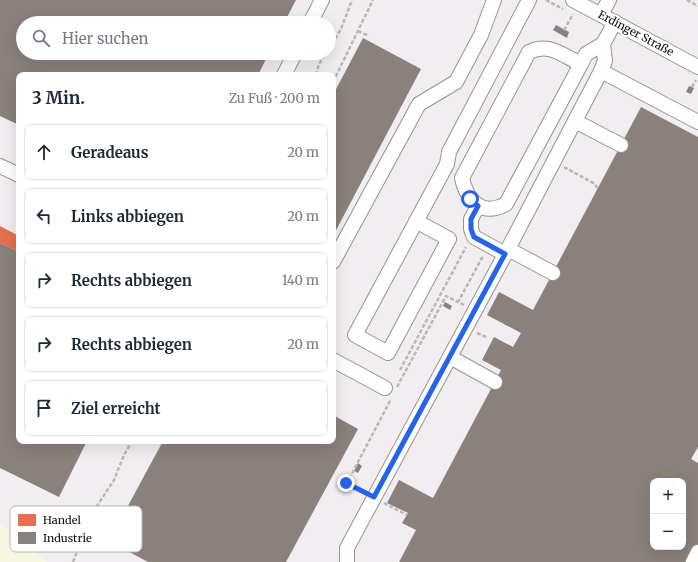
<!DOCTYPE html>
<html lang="de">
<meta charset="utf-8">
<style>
:root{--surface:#fff;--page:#f2f2f3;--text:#1f2937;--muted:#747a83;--line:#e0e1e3}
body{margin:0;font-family:Merriweather,serif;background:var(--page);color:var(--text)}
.controls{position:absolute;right:12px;bottom:12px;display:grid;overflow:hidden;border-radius:8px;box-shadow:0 4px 16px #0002}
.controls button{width:36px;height:36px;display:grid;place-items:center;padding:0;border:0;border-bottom:1px solid var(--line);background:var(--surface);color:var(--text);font:20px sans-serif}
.stop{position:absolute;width:12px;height:12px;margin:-9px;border:3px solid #2563eb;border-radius:50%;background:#fff}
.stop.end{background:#2563eb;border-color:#fff;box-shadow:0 1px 4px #0008}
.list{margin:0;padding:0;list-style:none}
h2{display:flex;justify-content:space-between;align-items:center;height:52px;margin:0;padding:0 16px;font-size:17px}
h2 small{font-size:13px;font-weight:400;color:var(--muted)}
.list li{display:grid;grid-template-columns:26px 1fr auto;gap:12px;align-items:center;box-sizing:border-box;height:56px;margin:0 8px 8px;padding:0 8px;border:1px solid var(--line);border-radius:8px}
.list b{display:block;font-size:15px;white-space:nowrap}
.list em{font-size:13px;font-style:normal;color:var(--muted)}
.icon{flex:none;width:22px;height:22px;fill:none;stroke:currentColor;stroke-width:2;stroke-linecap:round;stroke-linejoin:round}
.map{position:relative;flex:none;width:698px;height:562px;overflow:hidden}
.search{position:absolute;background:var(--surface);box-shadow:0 4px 16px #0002;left:16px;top:16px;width:320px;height:44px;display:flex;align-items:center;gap:10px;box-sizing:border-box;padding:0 14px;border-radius:22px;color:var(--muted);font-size:15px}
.panel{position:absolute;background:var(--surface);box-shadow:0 4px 16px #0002;left:16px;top:72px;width:320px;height:372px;border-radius:8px}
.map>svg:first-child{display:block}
</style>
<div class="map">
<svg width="698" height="562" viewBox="0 0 698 562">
<rect width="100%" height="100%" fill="#fafaf4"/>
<path fill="#f2edf0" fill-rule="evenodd" d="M0,0H698V562H47L0,524ZM23,23H329V53H23ZM19,75H333V441H19ZM653,481H683V547H653Z"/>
<polygon fill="#f6f6e1" points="0,524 47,562 0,562"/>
<polygon fill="#e76f51" points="0,226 19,236 19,252 0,243"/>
<g fill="#8a817c" fill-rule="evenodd">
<polygon points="0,0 296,0 284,23 23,23 23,53 269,53 258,75 19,75 19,125 0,116"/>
<polygon points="556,25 569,32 567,38 553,30"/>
<polygon points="363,38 421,69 333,236 333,95"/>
<polygon points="689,86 694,88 691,94 686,92"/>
<path d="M641,107L698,137V447L691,459L698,463V546L689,562H399L416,530L402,523L408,513L387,503L399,480L433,498L501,370L482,360L494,337L513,347L521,333L487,315L499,292L533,310ZM653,481H683V547H653Z"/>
<polygon points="0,243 19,252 19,441 87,441 59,497 0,468"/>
<polygon points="445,302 452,306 450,310 443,306"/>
<polygon points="333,415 358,429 286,562 148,562 109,541 163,441 333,441"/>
<polygon points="358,463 362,466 358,473 354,471"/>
</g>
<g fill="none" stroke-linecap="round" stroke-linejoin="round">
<g stroke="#949492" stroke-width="16">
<g id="minor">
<polyline points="573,0 698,67"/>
<polyline points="601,15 609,0"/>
<polyline points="310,23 322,0"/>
<path d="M581,64C562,55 549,42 529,52L462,178C467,201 482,217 506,204L581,64L586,54L603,44L615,22"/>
<polyline points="601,71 698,122"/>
<polyline points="284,75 295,53"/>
<polyline points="575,121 621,145"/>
<polyline points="0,166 19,175"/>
<polyline points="478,206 471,219 471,229 474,237 505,254"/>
<polyline points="416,221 449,239 388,353 355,335 447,164 449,152 529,0"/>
<polyline points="508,249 553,273"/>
<polyline points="333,262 419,104 456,82 481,35 494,0"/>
<polyline points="450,357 495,382"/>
<polyline points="333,360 385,388"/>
<polyline points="347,562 347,548 508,249 601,71 605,61 603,44"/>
<polyline points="693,562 698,552"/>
</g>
</g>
<g stroke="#b8b8b7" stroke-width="2.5" stroke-dasharray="4 2" stroke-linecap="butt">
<polyline points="546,0 563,9"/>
<polyline points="687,0 698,6"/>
<polyline points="564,30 573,14"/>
<polyline points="358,31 369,36"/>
<polyline points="329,49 341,29 352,0"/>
<polyline points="316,75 319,64 326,53"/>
<polyline points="333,82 373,0"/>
<polyline points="692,87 696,80"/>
<polyline points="564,167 595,184 598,189"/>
<polyline points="464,305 458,302 483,256"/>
<polyline points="477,333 486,337"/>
<polyline points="400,370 466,247"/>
<polyline points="397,387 446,296 458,302"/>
<polyline points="364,492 347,483 391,399"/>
<polyline points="384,503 407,515"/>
<polyline points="73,562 91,515 114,480 124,455 132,441"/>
</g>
<use href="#minor" stroke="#fefefd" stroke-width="14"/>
</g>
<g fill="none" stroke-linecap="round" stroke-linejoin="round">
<polyline stroke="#2563eb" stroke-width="5" points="346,483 374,497 505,254 474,237 471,229 471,219 478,206 470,199"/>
</g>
<g text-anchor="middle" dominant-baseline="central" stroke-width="4" stroke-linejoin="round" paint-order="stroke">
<g font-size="11" fill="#0e0e0e" stroke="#fff">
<text transform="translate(636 33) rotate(28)">Erdinger Straße</text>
</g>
</g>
<rect x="10" y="506" width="132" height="46" rx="6" fill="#fff" stroke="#b7b7b7" stroke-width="1"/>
<rect x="18" y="514" width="18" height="12" fill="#e76f51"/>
<rect x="18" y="532" width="18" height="12" fill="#8a817c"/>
<g font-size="11" fill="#0e0e0e">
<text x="43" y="524">Handel</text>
<text x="43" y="542">Industrie</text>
</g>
</svg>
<div class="controls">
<button>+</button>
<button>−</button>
</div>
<div class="stop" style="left:470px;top:199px"></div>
<div class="stop end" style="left:346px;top:483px"></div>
<div class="search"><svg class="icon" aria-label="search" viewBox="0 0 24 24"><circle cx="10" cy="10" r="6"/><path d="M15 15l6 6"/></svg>Hier suchen</div>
<section class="panel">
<h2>3 Min.<small>Zu Fuß · 200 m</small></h2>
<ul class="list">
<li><svg class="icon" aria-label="ahead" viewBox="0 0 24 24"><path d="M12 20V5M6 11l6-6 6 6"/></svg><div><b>Geradeaus</b></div><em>20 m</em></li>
<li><svg class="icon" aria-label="left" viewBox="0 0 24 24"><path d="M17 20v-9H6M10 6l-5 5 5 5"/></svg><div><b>Links abbiegen</b></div><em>20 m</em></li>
<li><svg class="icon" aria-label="right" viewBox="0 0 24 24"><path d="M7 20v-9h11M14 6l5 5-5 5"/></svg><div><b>Rechts abbiegen</b></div><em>140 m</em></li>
<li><svg class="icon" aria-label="right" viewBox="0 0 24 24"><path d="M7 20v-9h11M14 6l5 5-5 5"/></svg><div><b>Rechts abbiegen</b></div><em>20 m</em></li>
<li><svg class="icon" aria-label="arrive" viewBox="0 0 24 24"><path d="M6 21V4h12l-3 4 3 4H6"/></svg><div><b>Ziel erreicht</b></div></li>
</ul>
</section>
</div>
